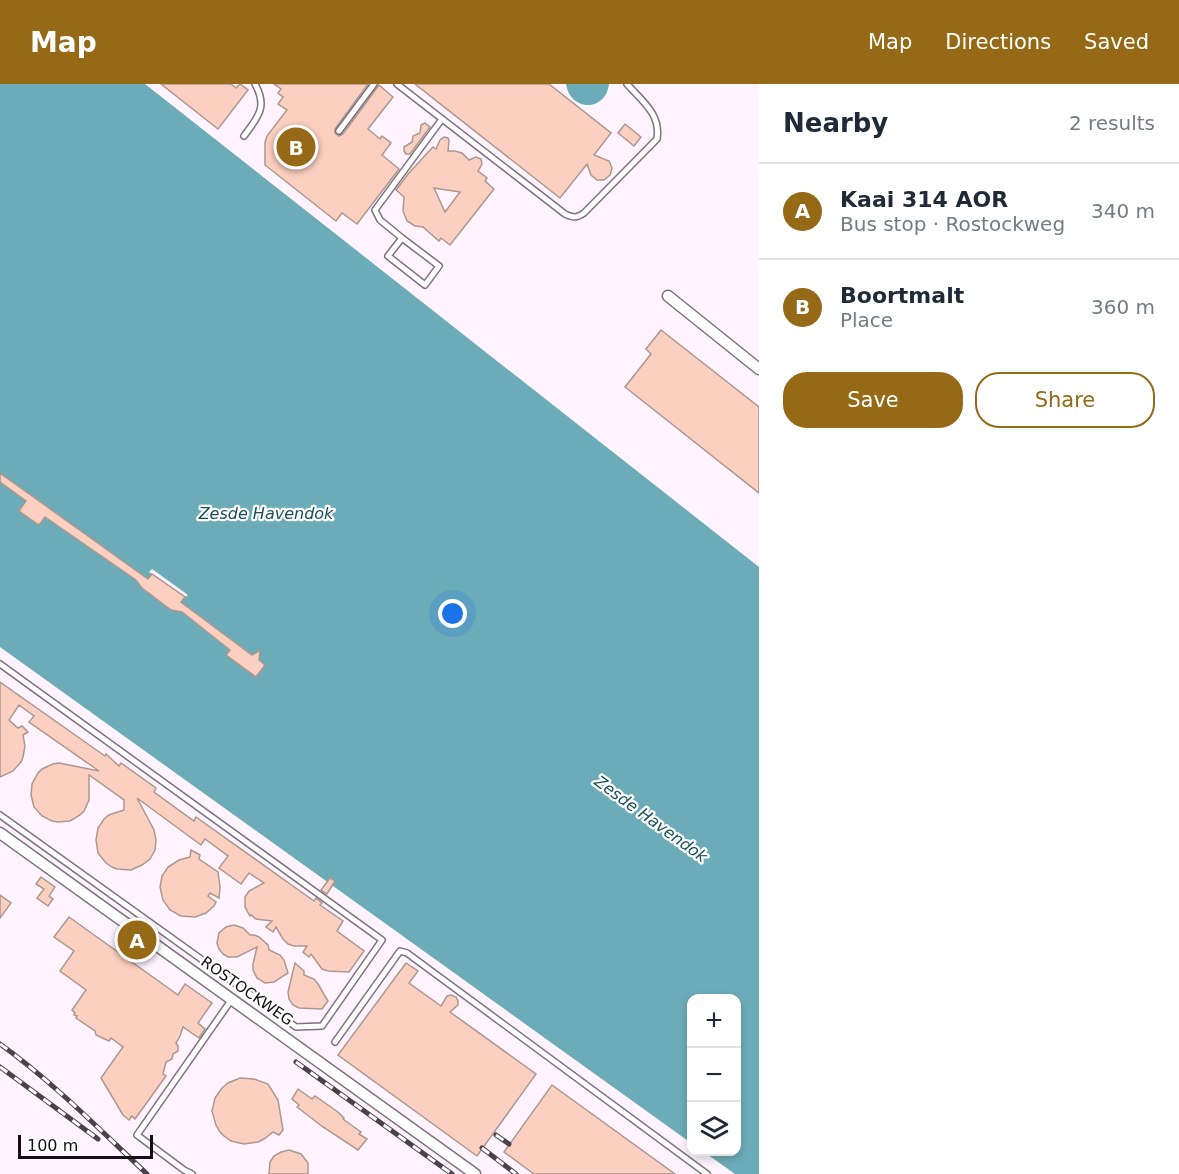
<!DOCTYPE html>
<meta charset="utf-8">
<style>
:root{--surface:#fff;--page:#f2f2f3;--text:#1f2937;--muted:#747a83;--line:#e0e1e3;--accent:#956916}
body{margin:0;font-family:"DejaVu Sans",sans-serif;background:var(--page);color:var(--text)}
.controls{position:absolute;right:18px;bottom:18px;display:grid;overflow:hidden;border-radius:12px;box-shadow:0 3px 9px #0003}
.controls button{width:54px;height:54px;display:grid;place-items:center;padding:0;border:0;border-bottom:2px solid var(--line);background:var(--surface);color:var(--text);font:30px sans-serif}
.scale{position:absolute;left:18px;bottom:15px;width:135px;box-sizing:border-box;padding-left:6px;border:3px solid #130e13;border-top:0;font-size:16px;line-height:21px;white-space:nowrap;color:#130e13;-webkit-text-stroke:4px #fff;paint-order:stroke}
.you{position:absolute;left:453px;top:530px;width:21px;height:21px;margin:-15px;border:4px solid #fff;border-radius:50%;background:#1a73e8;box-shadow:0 0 0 9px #1a73e833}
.badge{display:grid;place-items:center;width:39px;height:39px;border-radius:50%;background:var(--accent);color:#fff;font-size:20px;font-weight:700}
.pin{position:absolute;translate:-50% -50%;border:3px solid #fff;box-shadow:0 2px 6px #0006}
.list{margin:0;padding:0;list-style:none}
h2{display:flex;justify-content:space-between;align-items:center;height:78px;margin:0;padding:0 24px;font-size:26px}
h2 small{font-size:20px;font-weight:400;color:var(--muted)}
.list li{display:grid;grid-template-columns:39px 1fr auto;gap:18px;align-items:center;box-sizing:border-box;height:96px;padding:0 24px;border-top:2px solid var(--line)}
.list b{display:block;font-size:22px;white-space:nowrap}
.list p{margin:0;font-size:20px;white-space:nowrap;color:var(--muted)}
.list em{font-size:20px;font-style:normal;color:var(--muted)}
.actions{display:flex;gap:12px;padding:18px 24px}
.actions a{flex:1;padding:14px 0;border:2px solid var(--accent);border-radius:24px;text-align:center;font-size:21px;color:var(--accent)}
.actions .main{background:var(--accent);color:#fff}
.icon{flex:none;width:33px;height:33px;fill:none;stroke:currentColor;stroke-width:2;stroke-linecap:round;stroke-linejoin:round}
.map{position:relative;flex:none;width:759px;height:1090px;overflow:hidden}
header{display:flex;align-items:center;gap:36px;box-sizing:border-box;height:84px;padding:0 30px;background:var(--accent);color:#fff}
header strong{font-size:28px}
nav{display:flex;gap:33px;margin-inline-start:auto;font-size:21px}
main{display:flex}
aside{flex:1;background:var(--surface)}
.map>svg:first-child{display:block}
</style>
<header>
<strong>Map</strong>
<nav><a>Map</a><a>Directions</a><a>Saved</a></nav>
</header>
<main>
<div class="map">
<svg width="759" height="1090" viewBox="0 0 759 1090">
<rect width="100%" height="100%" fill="#fef3fe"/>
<g fill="#6cacb8">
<polygon points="0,0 145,0 759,483 759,1090 735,1090 704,1068 736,1068 736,914 692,914 691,1059 0,563"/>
<path d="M566,0H609C606,28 570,28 566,0Z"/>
</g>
<polygon fill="#fef3fe" points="152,485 188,511 185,513 149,488"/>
<g fill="#fcd0c0" stroke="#ad978f" stroke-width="1.5" fill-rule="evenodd">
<polygon points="161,0 231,0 236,4 240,0 248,6 218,45"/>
<polygon points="274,0 368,0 335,45 335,49 339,52 343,50 379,1 393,13 368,45 380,55 382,52 391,59 382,71 399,85 357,140 342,129 336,137 265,81 265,58 267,52 287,26 278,20 283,13 278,9 281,5"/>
<polygon points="415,0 549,0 611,49 594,71 609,77 612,84 610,91 604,96 597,96 591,91 587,80 560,114"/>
<polygon points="425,39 430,43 410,70 406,70 404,67 404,63 412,58 413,52 420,49 421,41"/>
<polygon points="625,40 641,53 634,62 618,49"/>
<path d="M444,53L448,54L449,57L448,67H455L462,69L469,76L476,73L481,75L482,80L478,87L487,94L485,97L494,105L450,161L441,154L439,157L423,143L415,142L407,137L403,127L404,113L396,106L409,89L433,63L436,65L440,56ZM434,104L460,108L445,128Z"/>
<polygon points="661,246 759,323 759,409 625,303 651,270 646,265"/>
<polygon points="0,389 148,495 152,490 185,513 181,518 252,571 260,566 259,576 265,581 256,593 226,571 230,566 182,528 171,526 142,504 136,496 45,433 39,441 19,427 26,417 0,398"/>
<polygon points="0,598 105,672 106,670 119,682 121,679 156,704 154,708 194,737 196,733 314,817 316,814 322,819 320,821 343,837 337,847 364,867 349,888 328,887 322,885 311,870 309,873 303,868 307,862 294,862 288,860 283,855 276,843 273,848 266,843 272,837 256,835 251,831 250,832 245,823 245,813 249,807 264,799 249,789 241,800 219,784 228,772 205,755 201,761 137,714 154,746 156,756 155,766 150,775 142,781 131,786 117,785 112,783 106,779 98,769 96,756 98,744 104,735 109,731 124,726 124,716 89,691 89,716 84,727 80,731 70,737 58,738 52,737 42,732 34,723 31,711 32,700 38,689 42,685 53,680 59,679 99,687 29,638 34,632 19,621 9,636 18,644 22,642 28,648 23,651 25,662 23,673 21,678 13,687 0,693"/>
<polygon points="191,766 200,771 199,775 218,788 220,803 219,814 210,809 208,812 216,818 214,822 206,829 195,833 181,832 170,826 163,816 160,803 162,792 168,783 179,776 190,773"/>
<polygon points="41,793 55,803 49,812 53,815 48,822 37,814 44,805 36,800"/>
<polygon points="330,794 335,797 327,810 321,806"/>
<polygon points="0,811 11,819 0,834"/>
<polygon points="69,833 178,911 185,900 212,919 198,939 205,945 199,954 183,943 180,952 176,959 178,962 178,967 173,970 172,975 166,978 163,990 166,992 135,1035 132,1032 129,1036 123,1031 101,994 123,963 111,954 109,957 96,951 95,947 76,934 77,932 74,931 75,929 72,926 86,906 60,887 74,867 54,853"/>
<polygon points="234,841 243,844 250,851 254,851 259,853 268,861 269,866 280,871 284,876 288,889 274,898 265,899 257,894 253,886 253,880 257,863 237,873 228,873 223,870 219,865 217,859 219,849 226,843"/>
<polygon points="295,879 304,887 304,891 314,895 318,900 328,917 322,925 299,924 293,921 289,915 288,908"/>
<polygon points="406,879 418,887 409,899 441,922 447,912 451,911 456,913 458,917 458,921 450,928 536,990 477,1072 338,971"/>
<polygon points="240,994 254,995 268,1000 278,1016 283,1046 279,1051 273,1048 264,1055 258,1058 244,1060 231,1057 224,1052 220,1048 216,1041 212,1027 215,1014 222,1004 228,999"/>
<polygon points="552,1001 675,1090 534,1090 504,1068"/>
<polygon points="298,1005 312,1015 315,1012 338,1028 344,1034 343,1035 361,1048 359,1050 367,1055 358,1066 323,1043 297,1023 299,1021 292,1015"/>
<polygon points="289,1066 301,1070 308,1079 308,1090 269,1090 270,1078 274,1072 281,1068"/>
</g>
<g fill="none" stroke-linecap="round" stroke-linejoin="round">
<g stroke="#7f7180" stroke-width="8">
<g id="service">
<path d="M397,0L565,130C573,134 577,134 584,129L657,55C661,30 642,17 627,0"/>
<polyline points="339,47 374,0"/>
<path d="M244,52C258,33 268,23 255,0"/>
<polyline points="402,154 439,182 425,201 388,172 402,154 380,136 375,126 442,35"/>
<polyline points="0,580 382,856 322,942 296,943 0,731"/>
<polyline points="335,958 400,867 407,869 707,1090"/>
<polyline points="192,1090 184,1086 137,1051 232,915"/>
</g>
</g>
<g stroke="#7f7180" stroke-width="13">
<g id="minor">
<polyline points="668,212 759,285"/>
<polyline points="0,749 475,1090"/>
</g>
</g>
<use href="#service" stroke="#fff" stroke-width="5"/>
<use href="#minor" stroke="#fff" stroke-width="10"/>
<g stroke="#494349" stroke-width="5">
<g id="rail">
<path d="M0,960C53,998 99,1045 147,1090"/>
<polyline points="296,978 452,1090"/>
<polyline points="0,983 98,1055"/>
<polyline points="496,1051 509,1060"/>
<polyline points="482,1064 516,1090"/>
</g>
</g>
<use href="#rail" stroke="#fff" stroke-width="3" stroke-dasharray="9" stroke-linecap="butt"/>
</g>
<g text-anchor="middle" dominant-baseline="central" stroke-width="4.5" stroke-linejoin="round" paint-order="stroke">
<g font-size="15" fill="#130e13" stroke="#fff">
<text transform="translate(247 907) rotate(35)">ROSTOCKWEG</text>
</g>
<g font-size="16" font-style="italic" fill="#174f58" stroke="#fff">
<text x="266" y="429">Zesde Havendok</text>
<text transform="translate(651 735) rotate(36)">Zesde Havendok</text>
</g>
</g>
</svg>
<div class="controls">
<button>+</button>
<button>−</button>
<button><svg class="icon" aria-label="layers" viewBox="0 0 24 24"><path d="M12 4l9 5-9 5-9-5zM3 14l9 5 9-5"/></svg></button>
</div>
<div class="scale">100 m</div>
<div class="you"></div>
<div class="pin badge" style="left:137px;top:856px">A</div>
<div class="pin badge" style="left:296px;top:63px">B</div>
</div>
<aside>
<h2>Nearby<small>2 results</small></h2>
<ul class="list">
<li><span class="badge">A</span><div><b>Kaai 314 AOR</b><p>Bus stop · Rostockweg</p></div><em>340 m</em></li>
<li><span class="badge">B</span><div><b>Boortmalt</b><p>Place</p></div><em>360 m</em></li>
</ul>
<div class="actions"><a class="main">Save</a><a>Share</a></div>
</aside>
</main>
